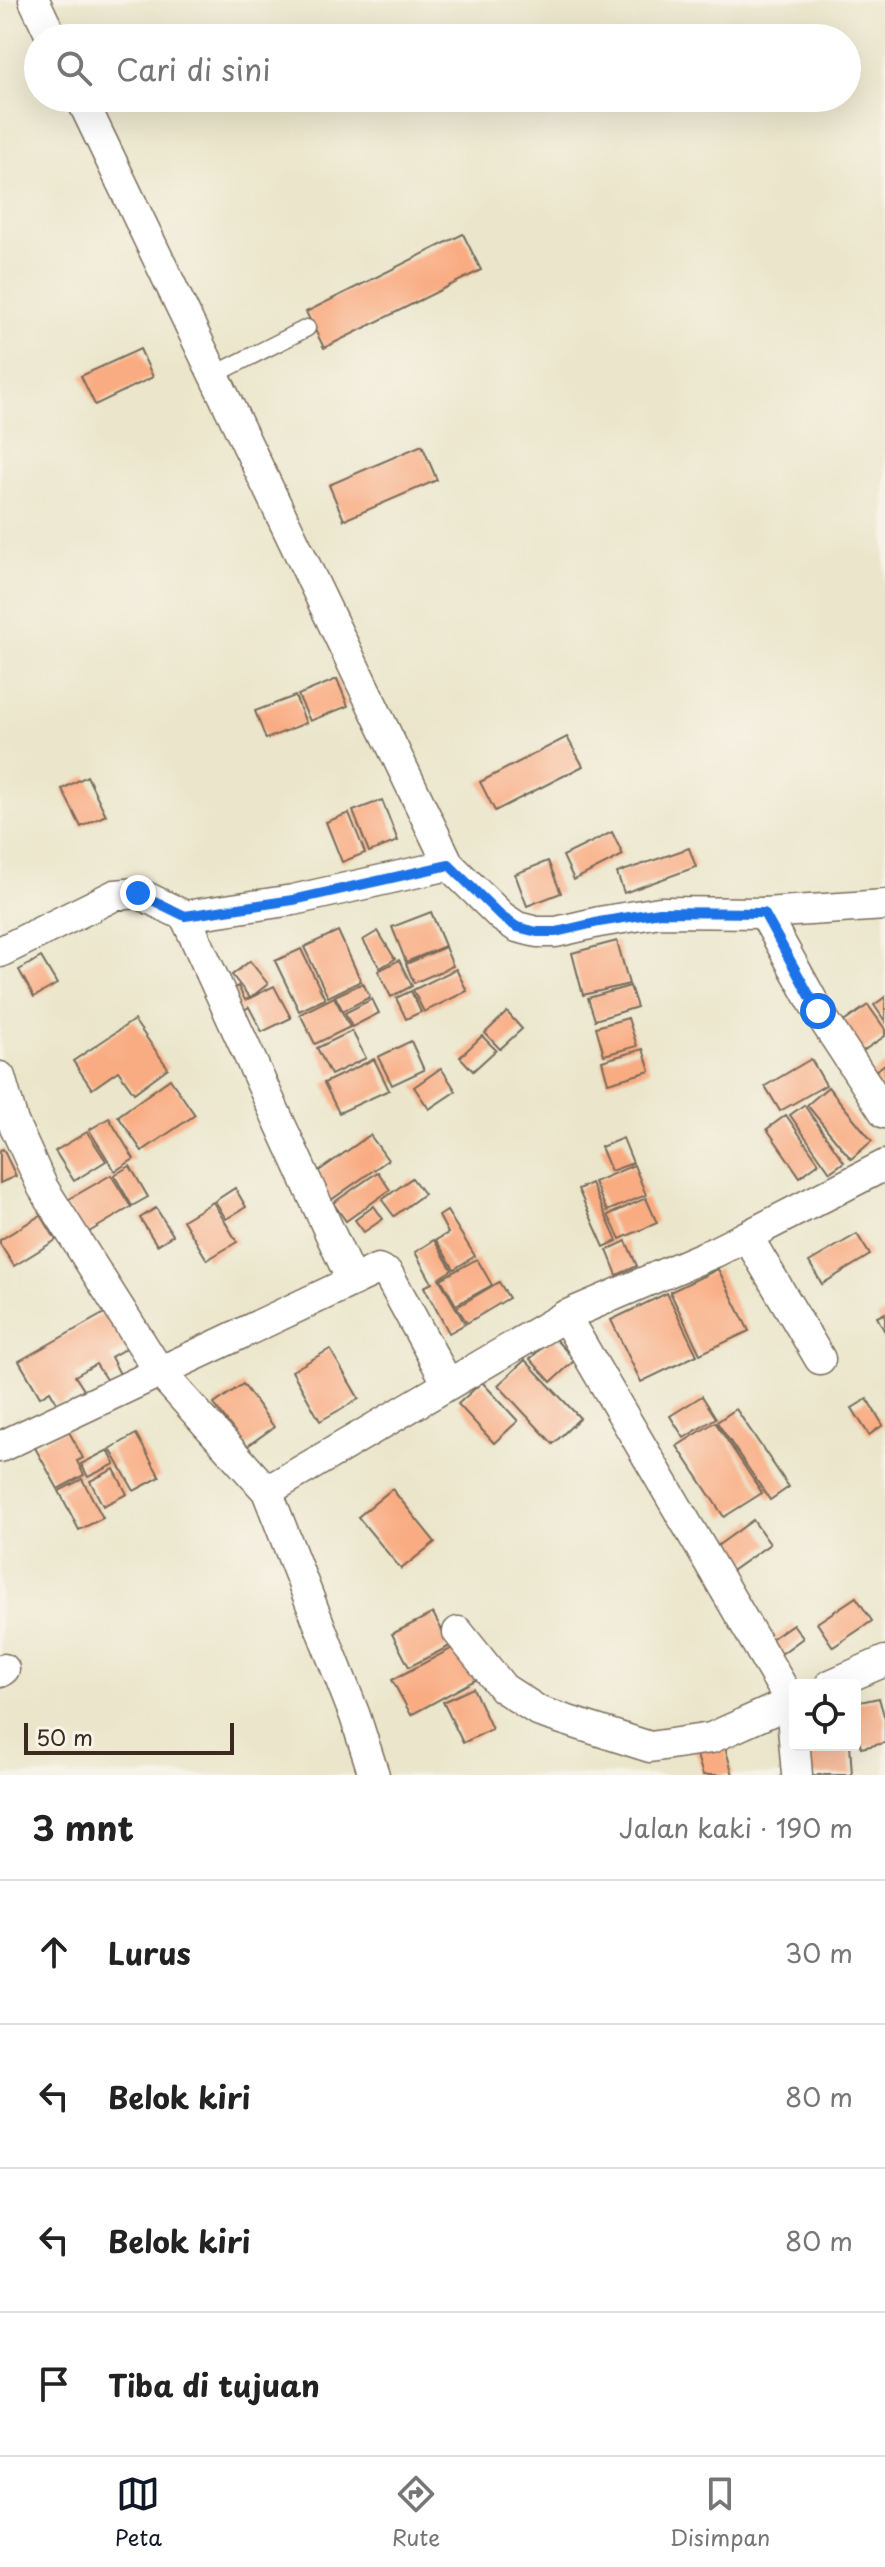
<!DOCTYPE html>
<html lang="id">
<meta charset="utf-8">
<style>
:root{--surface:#fff;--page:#f6f6f6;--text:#222;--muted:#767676;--line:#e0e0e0;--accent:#111827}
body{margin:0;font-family:"Playpen Sans",sans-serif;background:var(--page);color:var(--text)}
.controls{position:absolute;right:24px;bottom:24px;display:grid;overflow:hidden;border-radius:8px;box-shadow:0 8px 32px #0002}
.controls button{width:72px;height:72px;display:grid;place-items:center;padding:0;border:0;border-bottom:2px solid var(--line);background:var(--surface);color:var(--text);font:40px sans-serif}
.scale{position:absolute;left:24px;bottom:20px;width:210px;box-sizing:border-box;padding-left:8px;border:4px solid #3b2a1e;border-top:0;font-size:22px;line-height:28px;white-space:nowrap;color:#3b2a1e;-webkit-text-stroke:6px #f7f3e8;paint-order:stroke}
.stop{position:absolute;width:24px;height:24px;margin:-18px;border:6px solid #1a73e8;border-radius:50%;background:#fff}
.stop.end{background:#1a73e8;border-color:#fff;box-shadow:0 2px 8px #0008}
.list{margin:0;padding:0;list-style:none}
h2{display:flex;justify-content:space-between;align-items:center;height:104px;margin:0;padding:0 32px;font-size:34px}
h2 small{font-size:26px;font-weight:400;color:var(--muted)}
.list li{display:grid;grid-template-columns:52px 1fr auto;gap:24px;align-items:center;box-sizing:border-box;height:144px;padding:0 32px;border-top:2px solid var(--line)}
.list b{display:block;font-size:30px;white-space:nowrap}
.list em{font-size:26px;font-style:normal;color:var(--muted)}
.icon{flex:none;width:44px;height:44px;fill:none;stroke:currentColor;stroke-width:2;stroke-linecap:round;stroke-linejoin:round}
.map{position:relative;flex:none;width:885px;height:1775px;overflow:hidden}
.search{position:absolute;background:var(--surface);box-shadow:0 8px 32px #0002;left:24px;right:24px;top:24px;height:88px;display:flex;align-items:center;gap:20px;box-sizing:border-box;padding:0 28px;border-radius:44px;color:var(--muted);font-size:30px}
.sheet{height:680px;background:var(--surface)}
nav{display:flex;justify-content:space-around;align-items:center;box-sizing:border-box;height:112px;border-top:2px solid var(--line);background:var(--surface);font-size:22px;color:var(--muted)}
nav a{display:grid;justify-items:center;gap:4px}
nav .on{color:var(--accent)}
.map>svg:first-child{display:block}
</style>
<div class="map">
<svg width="885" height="1775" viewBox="0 0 885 1775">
<rect width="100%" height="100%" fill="#f7f3e8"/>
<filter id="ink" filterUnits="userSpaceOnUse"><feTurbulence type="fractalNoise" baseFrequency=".0125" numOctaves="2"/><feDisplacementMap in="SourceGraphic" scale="16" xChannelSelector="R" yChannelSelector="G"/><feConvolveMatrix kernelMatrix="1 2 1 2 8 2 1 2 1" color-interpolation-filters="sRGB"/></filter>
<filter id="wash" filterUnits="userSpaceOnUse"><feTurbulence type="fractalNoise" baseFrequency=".006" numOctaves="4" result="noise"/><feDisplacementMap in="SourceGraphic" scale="32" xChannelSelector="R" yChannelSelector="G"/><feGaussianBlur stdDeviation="1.8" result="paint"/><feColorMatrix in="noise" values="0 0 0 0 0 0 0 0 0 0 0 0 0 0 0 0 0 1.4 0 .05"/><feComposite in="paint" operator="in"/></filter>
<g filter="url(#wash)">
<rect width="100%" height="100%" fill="#ebe6cb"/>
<g id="blocks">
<g fill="#f9ac82">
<polygon points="463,234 481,270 324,348 306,312"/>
<polygon points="140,349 153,377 95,405 81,376"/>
<polygon points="422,445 437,480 344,520 329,485"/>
<polygon points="337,679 348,706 310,721 298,695"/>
<polygon points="295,696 306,723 266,739 255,711"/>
<polygon points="567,737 583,766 495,811 480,782"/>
<polygon points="87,776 106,815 81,827 62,789"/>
<polygon points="382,800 398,841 369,852 353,811"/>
<polygon points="349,813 365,853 342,862 326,822"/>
<polygon points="612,832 623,855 574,880 563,856"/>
<polygon points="689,848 696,867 624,893 617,873"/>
<polygon points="548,861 561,893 527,906 515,874"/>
<polygon points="431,912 445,946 406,962 392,927"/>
<polygon points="338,931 361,981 328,997 304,947"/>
<polygon points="378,931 395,959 380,968 363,940"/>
<polygon points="617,941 629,984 583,995 572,953"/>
<polygon points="445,947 453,966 414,983 406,964"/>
<polygon points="301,949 325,999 299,1011 275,961"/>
<polygon points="41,957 57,984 34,997 19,970"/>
<polygon points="399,960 412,986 391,997 378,971"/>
<polygon points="250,961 268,984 250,998 274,986 291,1018 262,1032 249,1007 236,1014 225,993 238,986 245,1000 250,998 232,975"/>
<polygon points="456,969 467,991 424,1012 413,990"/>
<polygon points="363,983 370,997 343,1011 335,996"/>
<polygon points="630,986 637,1007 595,1020 588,998"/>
<polygon points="411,991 421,1012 406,1019 396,998"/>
<polygon points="334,997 350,1027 315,1044 300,1014"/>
<polygon points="885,997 885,1021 874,1005"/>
<polygon points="372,999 379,1013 352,1027 345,1013"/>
<polygon points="868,1005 885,1029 885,1036 854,1057 835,1028"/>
<polygon points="507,1012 522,1029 500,1049 485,1033"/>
<polygon points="628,1018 637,1046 604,1055 596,1027"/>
<polygon points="134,1020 168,1068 134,1093 118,1071 92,1089 73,1061"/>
<polygon points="352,1031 366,1058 331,1075 317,1048"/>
<polygon points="482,1036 496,1050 473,1071 460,1057"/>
<polygon points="411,1041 424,1070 392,1085 378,1057"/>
<polygon points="643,1049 650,1071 608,1083 602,1061"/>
<polygon points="374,1059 389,1090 339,1113 324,1083"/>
<polygon points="811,1059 826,1085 780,1111 765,1086"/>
<polygon points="885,1064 885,1098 869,1076"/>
<polygon points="441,1068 456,1091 429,1109 414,1087"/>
<polygon points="170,1079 195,1115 142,1151 118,1116"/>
<polygon points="828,1087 872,1141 851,1159 807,1105"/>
<polygon points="804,1105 844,1162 830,1172 790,1115"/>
<polygon points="786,1115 819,1163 800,1177 767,1129"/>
<polygon points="109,1118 134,1159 115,1171 89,1130"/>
<polygon points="87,1132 106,1161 74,1181 55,1151"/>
<polygon points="370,1135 388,1160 331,1200 313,1175"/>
<polygon points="623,1138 633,1163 611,1171 601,1147"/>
<polygon points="3,1149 16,1176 0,1183 0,1150"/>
<polygon points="634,1165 646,1195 607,1211 594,1182"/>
<polygon points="130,1166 148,1197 132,1206 114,1175"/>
<polygon points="378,1172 390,1190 346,1221 333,1203"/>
<polygon points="111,1175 131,1207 84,1235 64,1202"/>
<polygon points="412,1178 424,1194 394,1216 382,1200"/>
<polygon points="591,1183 617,1241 604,1247 578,1189"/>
<polygon points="235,1188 246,1207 226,1219 215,1201"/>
<polygon points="646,1198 657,1223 620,1239 608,1215"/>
<polygon points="213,1202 237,1242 207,1260 183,1220"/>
<polygon points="374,1206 383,1219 364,1232 355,1220"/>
<polygon points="156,1208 173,1235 157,1245 140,1218"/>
<polygon points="447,1211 475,1256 454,1269 436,1240 448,1233 439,1216"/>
<polygon points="41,1215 56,1240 14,1266 0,1244 0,1240"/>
<polygon points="857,1234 870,1255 822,1284 809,1262"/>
<polygon points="434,1240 452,1270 439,1278 465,1324 449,1333 424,1287 432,1283 415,1252"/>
<polygon points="626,1241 637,1266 617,1275 607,1250"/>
<polygon points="477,1259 492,1285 456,1305 441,1279"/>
<polygon points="718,1269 749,1331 700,1354 670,1292"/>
<polygon points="499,1282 509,1298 467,1323 457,1307"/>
<polygon points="667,1293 697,1355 641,1382 611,1320"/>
<polygon points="110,1310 130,1346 111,1357 120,1374 107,1381 96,1364 75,1376 84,1390 58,1405 50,1391 40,1397 19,1361"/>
<polygon points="885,1313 885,1332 877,1317"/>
<polygon points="553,1337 575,1360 551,1382 530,1359"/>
<polygon points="330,1349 359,1399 320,1421 292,1371"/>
<polygon points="525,1360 580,1418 553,1444 498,1385"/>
<polygon points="482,1382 518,1421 494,1443 458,1404"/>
<polygon points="243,1384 274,1427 246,1447 214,1404"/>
<polygon points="702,1396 716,1418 684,1438 670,1416"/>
<polygon points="867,1399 883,1425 869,1435 852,1408"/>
<polygon points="736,1409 789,1487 770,1500 717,1422"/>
<polygon points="715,1422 762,1493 724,1517 677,1446"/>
<polygon points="67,1428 83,1458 77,1461 84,1475 58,1489 34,1446"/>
<polygon points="136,1434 160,1477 134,1491 110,1449"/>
<polygon points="108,1450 115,1464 88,1477 81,1464"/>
<polygon points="114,1469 127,1494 103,1506 90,1481"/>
<polygon points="82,1479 103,1518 79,1530 59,1491"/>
<polygon points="392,1489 435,1542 401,1569 358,1517"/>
<polygon points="753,1520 770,1544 726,1575 709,1552"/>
<polygon points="856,1597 872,1621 833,1647 817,1623"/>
<polygon points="433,1613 450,1646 409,1667 392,1634"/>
<polygon points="793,1624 803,1638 777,1657 767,1642"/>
<polygon points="460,1644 479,1678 411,1715 392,1680"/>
<polygon points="473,1688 492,1729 463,1743 443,1702"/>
<polygon points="879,1698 885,1719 885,1743 861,1748 855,1723 855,1703"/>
<polygon points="723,1740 733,1775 703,1775 695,1749"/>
<polygon points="807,1745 850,1745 852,1775 810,1775"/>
</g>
</g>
</g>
<g filter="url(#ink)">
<use href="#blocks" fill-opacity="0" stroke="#796c5b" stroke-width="2"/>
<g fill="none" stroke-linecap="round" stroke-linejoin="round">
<g stroke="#796c5b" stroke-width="19">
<polyline id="lane" points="214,375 307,328"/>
</g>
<g stroke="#796c5b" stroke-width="33">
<g id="street">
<polyline points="34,0 52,38"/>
<polyline points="81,98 449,865 502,917 517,927 537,932 556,932 599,922 660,912 764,913 885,905"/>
<polyline points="764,913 818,1011 885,1113"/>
<polyline points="185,916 352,1281"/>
<polyline points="0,952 115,895 138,893 185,916 293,900 449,865"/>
<polyline points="0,1077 13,1122 43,1188 159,1371 267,1491 355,1716 374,1775"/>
<polyline points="747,1236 885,1165"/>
<polyline points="0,1447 378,1269 388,1274 448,1384"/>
<polyline points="267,1491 565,1316"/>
<polyline points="458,1632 503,1688 540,1712 650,1747 711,1738 791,1702 797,1775"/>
<polyline points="0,1672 4,1669"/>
<polyline points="830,1685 885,1661"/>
<polyline points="795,1701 791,1702 565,1316 715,1252 747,1236 820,1359"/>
</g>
</g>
<use href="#lane" stroke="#fff" stroke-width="16"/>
<use href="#street" stroke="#fff" stroke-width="30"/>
</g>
</g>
<g fill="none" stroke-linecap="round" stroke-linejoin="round" filter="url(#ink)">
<polyline stroke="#1a73e8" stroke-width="10" points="138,893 185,916 293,900 449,865 502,917 517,927 537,932 556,932 599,922 660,912 764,913 818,1011"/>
</g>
</svg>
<div class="controls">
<button><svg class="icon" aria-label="locate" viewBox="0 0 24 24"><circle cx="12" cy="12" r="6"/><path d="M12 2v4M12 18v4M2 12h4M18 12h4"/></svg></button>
</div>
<div class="scale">50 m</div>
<div class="stop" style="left:818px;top:1011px"></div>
<div class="stop end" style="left:138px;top:893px"></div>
<div class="search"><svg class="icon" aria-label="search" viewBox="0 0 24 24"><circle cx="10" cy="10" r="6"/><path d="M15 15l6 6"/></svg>Cari di sini</div>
</div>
<section class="sheet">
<h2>3 mnt<small>Jalan kaki · 190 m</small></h2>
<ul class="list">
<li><svg class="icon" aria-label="ahead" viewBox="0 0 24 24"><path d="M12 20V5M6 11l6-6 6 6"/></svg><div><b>Lurus</b></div><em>30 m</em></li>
<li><svg class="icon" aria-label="left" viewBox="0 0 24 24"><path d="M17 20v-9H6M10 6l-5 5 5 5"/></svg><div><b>Belok kiri</b></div><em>80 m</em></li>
<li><svg class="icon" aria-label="left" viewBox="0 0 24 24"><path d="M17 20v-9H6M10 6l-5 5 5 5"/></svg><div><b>Belok kiri</b></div><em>80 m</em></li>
<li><svg class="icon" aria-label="arrive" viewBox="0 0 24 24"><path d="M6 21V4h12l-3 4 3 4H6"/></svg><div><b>Tiba di tujuan</b></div></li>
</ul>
</section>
<nav>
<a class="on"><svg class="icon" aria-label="map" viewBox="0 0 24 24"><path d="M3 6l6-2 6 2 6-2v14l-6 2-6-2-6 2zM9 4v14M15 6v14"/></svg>Peta</a>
<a><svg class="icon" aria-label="directions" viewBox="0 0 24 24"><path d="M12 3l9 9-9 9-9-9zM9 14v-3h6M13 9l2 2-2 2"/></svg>Rute</a>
<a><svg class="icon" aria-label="saved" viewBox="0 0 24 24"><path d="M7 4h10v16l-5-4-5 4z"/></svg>Disimpan</a>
</nav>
